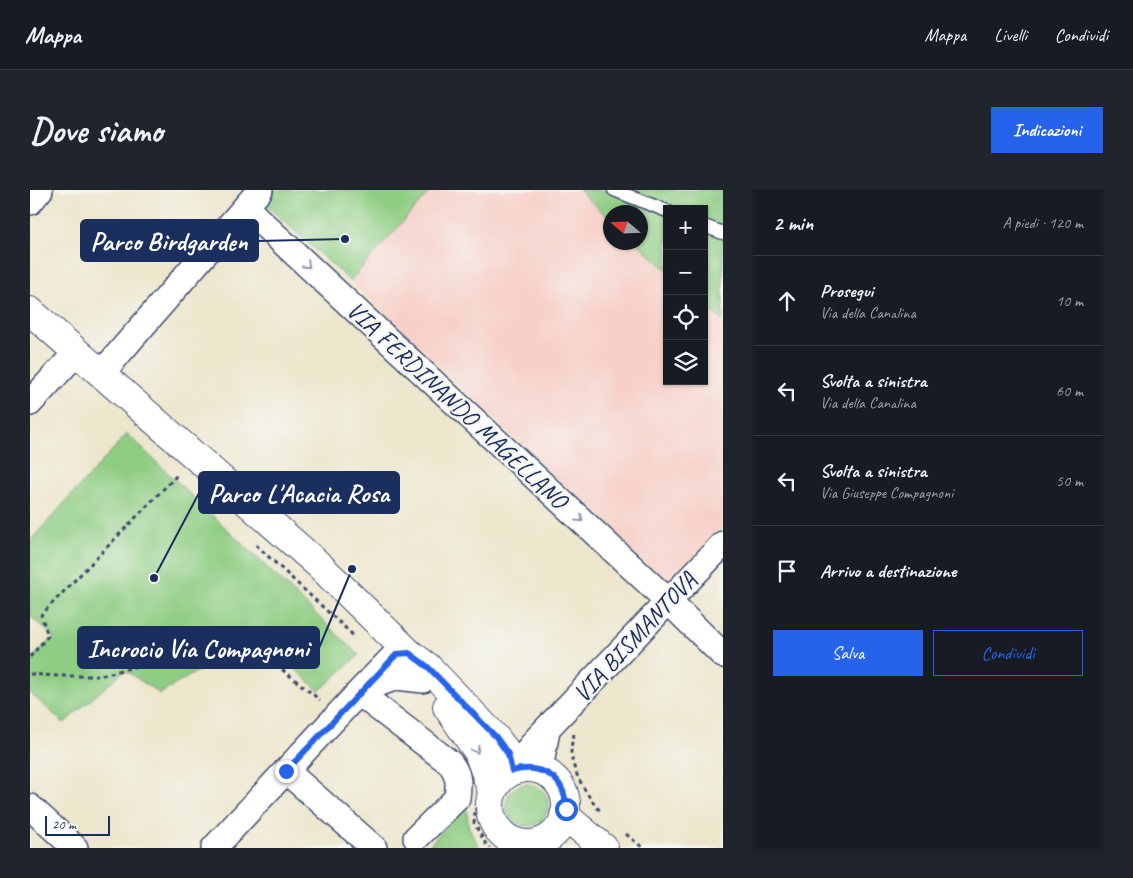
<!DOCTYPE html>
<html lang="it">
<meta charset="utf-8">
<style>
:root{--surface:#171b24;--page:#20242c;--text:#f1f3f6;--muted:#9ea1a6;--line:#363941;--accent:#2563eb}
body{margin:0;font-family:Caveat,sans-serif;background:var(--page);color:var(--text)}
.controls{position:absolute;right:15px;top:15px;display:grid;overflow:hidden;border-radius:0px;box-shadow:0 1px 4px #0004}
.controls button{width:45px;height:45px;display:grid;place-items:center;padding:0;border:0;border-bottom:1px solid var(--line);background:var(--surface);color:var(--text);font:25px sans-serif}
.compass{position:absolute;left:573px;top:15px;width:45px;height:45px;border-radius:50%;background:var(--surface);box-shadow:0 1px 4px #0004;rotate:289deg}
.scale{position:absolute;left:15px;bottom:12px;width:65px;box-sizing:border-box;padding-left:5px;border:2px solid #1b2f5e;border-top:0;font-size:14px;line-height:18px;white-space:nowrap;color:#1b2f5e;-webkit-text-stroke:4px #f6f6f2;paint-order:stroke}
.stop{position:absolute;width:15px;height:15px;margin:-11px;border:4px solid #2563eb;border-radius:50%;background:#fff}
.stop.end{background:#2563eb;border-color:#fff;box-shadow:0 1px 5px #0008}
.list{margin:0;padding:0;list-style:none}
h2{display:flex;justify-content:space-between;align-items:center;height:65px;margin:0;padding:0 20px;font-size:21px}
h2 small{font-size:16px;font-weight:400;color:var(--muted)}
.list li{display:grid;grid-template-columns:32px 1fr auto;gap:15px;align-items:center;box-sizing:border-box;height:90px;padding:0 20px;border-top:1px solid var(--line)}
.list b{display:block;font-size:19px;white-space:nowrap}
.list p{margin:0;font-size:16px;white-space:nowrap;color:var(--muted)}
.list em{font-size:16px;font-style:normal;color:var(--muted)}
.actions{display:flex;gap:10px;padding:15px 20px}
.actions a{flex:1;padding:11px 0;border:1px solid var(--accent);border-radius:0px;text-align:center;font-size:18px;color:var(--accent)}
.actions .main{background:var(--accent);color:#fff}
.icon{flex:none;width:28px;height:28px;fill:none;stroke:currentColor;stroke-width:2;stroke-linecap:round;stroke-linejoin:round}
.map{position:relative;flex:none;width:693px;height:658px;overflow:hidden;border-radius:0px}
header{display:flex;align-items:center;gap:30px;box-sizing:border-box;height:70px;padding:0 25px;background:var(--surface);border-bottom:1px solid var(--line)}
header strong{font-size:24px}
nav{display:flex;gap:28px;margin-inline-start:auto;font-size:18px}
.intro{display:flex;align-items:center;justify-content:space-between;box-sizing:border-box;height:120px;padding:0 30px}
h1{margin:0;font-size:35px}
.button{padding:12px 22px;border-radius:0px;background:var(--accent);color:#fff;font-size:18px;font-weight:700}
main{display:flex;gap:30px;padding:0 30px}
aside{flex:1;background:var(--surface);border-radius:0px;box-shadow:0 1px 4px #0004}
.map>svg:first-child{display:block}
</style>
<header>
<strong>Mappa</strong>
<nav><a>Mappa</a><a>Livelli</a><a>Condividi</a></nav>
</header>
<div class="intro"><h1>Dove siamo</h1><a class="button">Indicazioni</a></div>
<main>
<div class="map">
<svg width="693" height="658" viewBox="0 0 693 658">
<rect width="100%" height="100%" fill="#f6f6f2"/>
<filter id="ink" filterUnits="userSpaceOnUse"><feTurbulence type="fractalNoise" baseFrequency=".02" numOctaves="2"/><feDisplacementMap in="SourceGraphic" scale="10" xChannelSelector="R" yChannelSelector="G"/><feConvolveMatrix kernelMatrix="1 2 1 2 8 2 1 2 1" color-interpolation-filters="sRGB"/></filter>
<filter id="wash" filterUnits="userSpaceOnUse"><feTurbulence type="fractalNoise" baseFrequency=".0096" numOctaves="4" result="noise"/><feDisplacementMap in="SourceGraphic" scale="20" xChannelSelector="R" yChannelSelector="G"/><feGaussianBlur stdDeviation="1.12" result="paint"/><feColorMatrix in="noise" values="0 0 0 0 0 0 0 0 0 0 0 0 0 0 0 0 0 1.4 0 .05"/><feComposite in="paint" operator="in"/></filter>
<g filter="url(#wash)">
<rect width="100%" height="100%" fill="#ede6cc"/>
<polygon fill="#f7d0c9" points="401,0 549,0 580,29 580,52 607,53 637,80 637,191 674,191 674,114 693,131 693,336 637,395 320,91"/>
<g fill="#8fcd83" stroke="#557e70">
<polygon points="230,0 401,0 320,91 226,6"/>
<polygon points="549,0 693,0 693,131 674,114 674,19 637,19 637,80 607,53 610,52 610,22 580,22 580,29"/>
<polygon points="97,244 329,465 289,501 228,444 130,504 95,480 34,533 0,503 0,470 24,447 0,426 0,351"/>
<circle cx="497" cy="615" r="21"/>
<polygon points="436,614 439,638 449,656 447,658 397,658"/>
</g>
</g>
<g filter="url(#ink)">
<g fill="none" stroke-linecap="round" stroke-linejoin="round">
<g stroke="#3a4a6e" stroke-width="15">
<g id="service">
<polyline points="584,0 637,21"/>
<polyline points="674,36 693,43"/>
</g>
</g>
<g stroke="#3a4a6e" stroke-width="28">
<g id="minor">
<polyline points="0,12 10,0"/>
<polyline points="216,18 638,411 693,465"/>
<polyline points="71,184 230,0"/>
<polyline points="0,213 46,163"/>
<polyline points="336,498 367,487 393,490"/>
<path d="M329,503L420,573C429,584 429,593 427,608L386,648"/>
<polyline points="510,580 517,540"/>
<polyline points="256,581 344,658"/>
<polyline points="482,581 505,551 693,354"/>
<polyline points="0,617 45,658"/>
<polyline points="184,658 332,499 367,463 379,463"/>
</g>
</g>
<g stroke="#3a4a6e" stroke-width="30">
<g id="tertiary">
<polyline points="0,121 290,376 379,463 398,477 465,547 478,564 482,581"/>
<polyline points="417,517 448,562 462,601"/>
<circle cx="498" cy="616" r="38"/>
<polyline points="534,625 574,658"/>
</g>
</g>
<g stroke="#3a4a6e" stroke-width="3" stroke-dasharray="4 4" stroke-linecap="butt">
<polyline points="226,355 324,446"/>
<polyline points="0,467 18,446 11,425 149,283"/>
<polyline points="0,484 27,486 69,486 123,472 182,450 249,477 290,510"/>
<path d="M544,544C543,549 541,555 541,560C541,581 558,607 571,622"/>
<polyline points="445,622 444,633 457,656 460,658"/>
<polyline points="596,644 613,658"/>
</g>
<use href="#service" stroke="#fff" stroke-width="12"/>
<use href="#minor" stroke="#fff" stroke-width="25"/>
<use href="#tertiary" stroke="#fff" stroke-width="28"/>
</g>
<defs><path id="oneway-chevron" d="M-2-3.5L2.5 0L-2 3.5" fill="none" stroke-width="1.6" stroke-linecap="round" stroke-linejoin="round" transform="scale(1.25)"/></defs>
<g stroke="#8d97ae">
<use href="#oneway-chevron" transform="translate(277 75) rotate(43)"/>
<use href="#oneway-chevron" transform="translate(550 329) rotate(43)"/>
<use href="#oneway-chevron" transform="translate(446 560) rotate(61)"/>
</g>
</g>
<g fill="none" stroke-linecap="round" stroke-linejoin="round" filter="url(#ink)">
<path stroke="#2563eb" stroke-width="6" d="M256,581L367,464L379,463L398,477L466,547L478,564L482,581C511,573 536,587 536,619"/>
</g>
<g text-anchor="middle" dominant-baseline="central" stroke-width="4.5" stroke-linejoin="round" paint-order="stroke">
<g font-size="25" fill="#1b2f5e" stroke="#f6f6f2">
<text transform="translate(427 215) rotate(43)">VIA FERDINANDO MAGELLANO</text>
<text transform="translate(605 447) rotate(-47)">VIA BISMANTOVA</text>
</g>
</g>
<path fill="none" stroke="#1b2f5e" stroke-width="2" d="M315 49L228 51M124 388L169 303M322 379L289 458"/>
<g fill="#1b2f5e" stroke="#f6f6f2" stroke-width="2">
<circle cx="315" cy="49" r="5"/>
<circle cx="124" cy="388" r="5"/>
<circle cx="322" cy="379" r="5"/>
</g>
<g fill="#1b2f5e" stroke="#1b2f5e" stroke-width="2">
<rect x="51" y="30" width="177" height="41" rx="5"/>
<rect x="169" y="282" width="200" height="41" rx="5"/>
<rect x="48" y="437" width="241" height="41" rx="5"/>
</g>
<g font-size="26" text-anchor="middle" font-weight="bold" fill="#fff">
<text x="139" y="60">Parco Birdgarden</text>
<text x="269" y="312">Parco L'Acacia Rosa</text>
<text x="168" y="467">Incrocio Via Compagnoni</text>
</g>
</svg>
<div class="controls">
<button>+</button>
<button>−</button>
<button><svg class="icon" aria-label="locate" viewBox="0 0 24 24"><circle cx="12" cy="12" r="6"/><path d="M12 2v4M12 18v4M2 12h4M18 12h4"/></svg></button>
<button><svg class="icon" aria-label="layers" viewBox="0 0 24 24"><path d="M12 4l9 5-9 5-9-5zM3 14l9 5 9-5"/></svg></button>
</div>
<svg class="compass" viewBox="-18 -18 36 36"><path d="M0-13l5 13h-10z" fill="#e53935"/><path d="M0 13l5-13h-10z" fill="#9ea1a6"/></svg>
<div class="scale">20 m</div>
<div class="stop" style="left:536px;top:619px"></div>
<div class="stop end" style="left:256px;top:581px"></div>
</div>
<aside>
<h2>2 min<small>A piedi · 120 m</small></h2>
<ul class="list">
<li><svg class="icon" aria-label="ahead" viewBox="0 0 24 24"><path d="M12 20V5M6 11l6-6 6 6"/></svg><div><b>Prosegui</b><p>Via della Canalina</p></div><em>10 m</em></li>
<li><svg class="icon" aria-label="left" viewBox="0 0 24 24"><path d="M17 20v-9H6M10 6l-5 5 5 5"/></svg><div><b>Svolta a sinistra</b><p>Via della Canalina</p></div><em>60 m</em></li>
<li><svg class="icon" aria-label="left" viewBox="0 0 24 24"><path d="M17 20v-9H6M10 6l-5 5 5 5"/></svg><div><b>Svolta a sinistra</b><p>Via Giuseppe Compagnoni</p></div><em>50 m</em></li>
<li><svg class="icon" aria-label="arrive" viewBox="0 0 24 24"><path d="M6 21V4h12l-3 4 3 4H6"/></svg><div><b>Arrivo a destinazione</b></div></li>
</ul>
<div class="actions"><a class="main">Salva</a><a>Condividi</a></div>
</aside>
</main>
